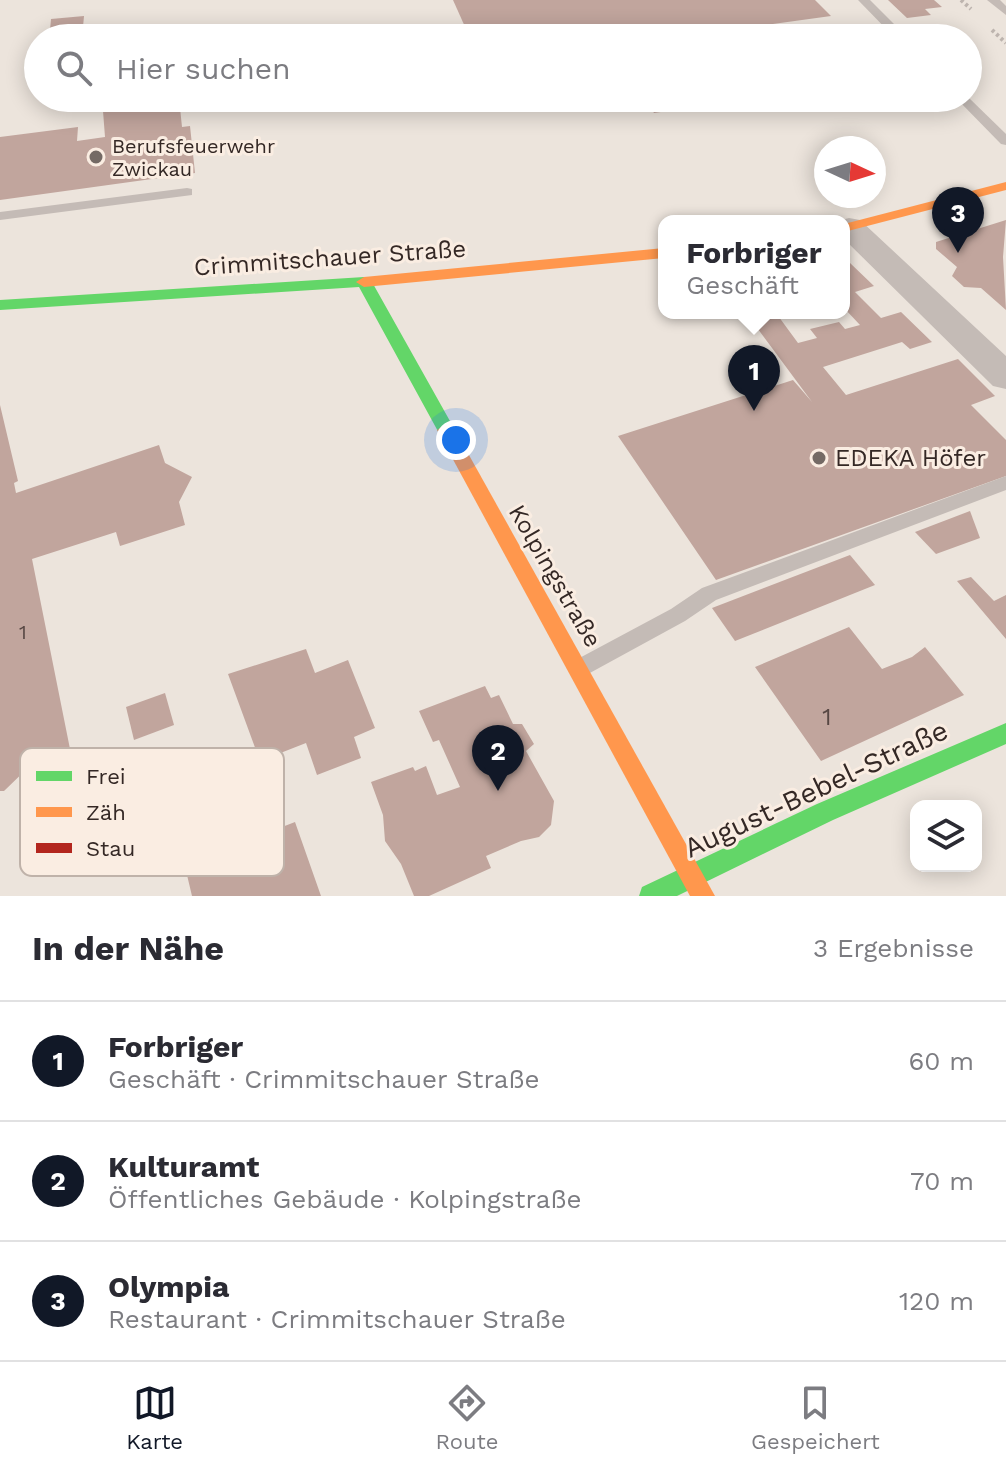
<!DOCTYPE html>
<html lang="de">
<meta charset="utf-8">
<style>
:root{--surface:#fff;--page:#f7f7f7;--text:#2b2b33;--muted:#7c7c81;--line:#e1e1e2;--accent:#111827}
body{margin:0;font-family:"Work Sans",sans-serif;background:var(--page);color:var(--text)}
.controls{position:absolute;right:24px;bottom:24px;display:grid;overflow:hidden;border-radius:16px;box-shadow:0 4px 20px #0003}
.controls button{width:72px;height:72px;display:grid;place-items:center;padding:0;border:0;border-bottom:2px solid var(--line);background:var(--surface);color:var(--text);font:40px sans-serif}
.compass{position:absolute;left:814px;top:136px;width:72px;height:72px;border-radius:50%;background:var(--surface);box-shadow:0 4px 20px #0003;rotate:94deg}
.you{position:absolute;left:456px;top:440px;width:28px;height:28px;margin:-20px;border:6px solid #fff;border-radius:50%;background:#1a73e8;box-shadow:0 0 0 12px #1a73e833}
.badge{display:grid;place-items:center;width:52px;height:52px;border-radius:50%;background:var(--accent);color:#fff;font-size:26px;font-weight:700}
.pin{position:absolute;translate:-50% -66px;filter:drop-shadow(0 2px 4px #0008)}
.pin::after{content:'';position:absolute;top:42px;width:28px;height:24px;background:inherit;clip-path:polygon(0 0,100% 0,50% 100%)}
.popup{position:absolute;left:658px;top:215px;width:192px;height:104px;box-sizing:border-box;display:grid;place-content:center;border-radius:16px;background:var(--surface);filter:drop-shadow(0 2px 6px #0005);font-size:26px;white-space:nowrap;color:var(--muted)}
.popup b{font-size:30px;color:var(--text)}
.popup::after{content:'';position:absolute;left:50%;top:100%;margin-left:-16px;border:16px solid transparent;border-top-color:var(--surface)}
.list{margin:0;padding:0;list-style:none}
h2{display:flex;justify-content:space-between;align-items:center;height:104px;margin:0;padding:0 32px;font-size:34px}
h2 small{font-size:26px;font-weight:400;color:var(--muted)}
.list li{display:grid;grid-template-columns:52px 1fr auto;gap:24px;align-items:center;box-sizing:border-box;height:120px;padding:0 32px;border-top:2px solid var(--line)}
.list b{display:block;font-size:30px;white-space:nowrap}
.list p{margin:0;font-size:26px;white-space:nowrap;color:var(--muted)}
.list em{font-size:26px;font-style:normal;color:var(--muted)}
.icon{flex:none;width:44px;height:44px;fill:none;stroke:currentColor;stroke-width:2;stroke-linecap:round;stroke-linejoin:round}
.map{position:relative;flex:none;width:1006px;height:896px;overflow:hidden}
.search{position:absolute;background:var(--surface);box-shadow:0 4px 20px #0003;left:24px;right:24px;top:24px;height:88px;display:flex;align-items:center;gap:20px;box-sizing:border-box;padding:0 28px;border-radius:44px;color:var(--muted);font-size:30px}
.sheet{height:464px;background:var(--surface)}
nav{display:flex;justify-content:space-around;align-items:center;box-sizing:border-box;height:112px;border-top:2px solid var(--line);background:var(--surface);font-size:22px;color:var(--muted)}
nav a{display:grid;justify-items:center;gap:4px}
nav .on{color:var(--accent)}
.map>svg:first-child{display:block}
</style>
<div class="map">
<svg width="1006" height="896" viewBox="0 0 1006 896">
<rect width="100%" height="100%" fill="#ece4dc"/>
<g fill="#c1a59d">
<polygon points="453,0 815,0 831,16 673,38 470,38"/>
<polygon points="888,0 934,0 942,7 925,9 931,15 907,18"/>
<polygon points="84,16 83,27 50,30 51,19"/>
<polygon points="102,98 179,98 182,127 190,126 195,173 0,200 0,137 78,127 77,141 105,137"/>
<polygon points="644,98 718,98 721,103 654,113"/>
<polygon points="1006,220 1003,257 1006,310 981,288 964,287 952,276 957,267 936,249 936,242"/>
<polygon points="850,263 874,286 855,292 881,318 901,312 932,342 910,349 902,342 823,367 846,395 958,359 995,396 971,405 1006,440 1006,476 716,580 618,436 793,380 812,402 755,325 751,313 776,313 798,343 817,338 810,329 839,322 845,329 860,325 844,308 844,264"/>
<polygon points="0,405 18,481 14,483 16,493 159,445 165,463 192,477 179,502 185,525 120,546 116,532 32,559 70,749 35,761 4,791 0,791"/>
<polygon points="970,511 980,538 936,554 915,532"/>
<polygon points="850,555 875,585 735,641 712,608"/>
<polygon points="971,577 994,601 1006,595 1006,639 957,581"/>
<polygon points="849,627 882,669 912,657 925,647 964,695 821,761 755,667"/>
<polygon points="306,649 315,673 348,660 375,728 354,737 361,758 317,775 306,743 260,761 228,674"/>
<polygon points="485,686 491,698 499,695 513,724 522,724 534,744 526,751 554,801 551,825 539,837 521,841 486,856 491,868 429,896 414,896 401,864 385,841 383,815 371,782 413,767 415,771 426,766 437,795 460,787 439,740 433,742 419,711"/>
<polygon points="165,693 174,725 134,740 126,707"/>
<polygon points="295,822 321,896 192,896 182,854 261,824 264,834"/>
</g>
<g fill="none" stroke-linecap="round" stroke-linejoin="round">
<g stroke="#bdb4ae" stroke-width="4" stroke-dasharray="3 3" stroke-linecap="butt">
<polyline points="961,0 971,9"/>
<polyline points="992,30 1006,43"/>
</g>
<g fill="#c4bbb6" fill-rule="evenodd">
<polygon points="858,0 870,0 908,38 895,38"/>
<polygon points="987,0 1000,0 1006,6 1006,15"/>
<polygon points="968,97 1006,134 1006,145 1001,144 956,98"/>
<polygon points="187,188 192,189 192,195 0,220 0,212"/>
<polygon points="1006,476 1006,490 716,600 685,621 588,674 580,677 572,674 569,668 572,662 671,609 702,588"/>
</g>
<polygon fill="#c4bbb6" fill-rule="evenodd" points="849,218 860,220 1006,356 1006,389 993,386 844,239 844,221 838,221"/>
<g fill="#63d668" fill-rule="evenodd">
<polygon points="364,277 372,282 455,430 452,435 440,435 359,287 0,310 0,300"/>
<polygon points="1006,723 1006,744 833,820 677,896 639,896 642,887 817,804"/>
</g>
<g fill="#ff974d" fill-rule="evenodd">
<polygon points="1006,182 1006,190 844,232 844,224"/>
<polygon points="664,248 664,258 364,287 356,282 364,277"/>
<polygon points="446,424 455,430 715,896 690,896 437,430"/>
</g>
</g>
<g fill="#746a65" stroke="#faede2" stroke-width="3">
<circle cx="96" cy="157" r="8"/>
<circle cx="819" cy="458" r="8"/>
</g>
<g text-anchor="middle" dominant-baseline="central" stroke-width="6" stroke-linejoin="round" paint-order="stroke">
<g font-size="20" fill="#342825" stroke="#faede2" text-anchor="start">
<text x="112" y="146">Berufsfeuerwehr<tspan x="112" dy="23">Zwickau</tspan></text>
</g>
<g font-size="20" fill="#574743">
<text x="23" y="632">1</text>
</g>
<g font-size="24" fill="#342825" stroke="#faede2">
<text transform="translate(330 258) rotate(-4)">Crimmitschauer Straße</text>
<text transform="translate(555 576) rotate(60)">Kolpingstraße</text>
</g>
<g font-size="24" fill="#342825" stroke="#faede2" text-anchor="start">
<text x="835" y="458">EDEKA Höfer</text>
</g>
<g font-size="24" fill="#574743">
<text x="827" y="717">1</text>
</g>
<g font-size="28" fill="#342825" stroke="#faede2">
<text transform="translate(816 789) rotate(-25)">August-Bebel-Straße</text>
</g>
</g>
<rect x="20" y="748" width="264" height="128" rx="12" fill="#faede2" stroke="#bfb2a9" stroke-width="2"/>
<rect x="36" y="771" width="36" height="10" fill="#63d668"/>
<rect x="36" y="807" width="36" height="10" fill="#ff974d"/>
<rect x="36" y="843" width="36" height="10" fill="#b3261e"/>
<g font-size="22" fill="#342825">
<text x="86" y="784">Frei</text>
<text x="86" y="820">Zäh</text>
<text x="86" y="856">Stau</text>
</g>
</svg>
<div class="controls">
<button><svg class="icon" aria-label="layers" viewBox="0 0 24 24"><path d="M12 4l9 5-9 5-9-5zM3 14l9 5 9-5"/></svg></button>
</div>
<svg class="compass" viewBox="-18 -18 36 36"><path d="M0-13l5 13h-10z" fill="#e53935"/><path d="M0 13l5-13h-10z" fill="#7c7c81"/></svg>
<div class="you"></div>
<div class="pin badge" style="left:754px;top:411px">1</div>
<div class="popup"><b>Forbriger</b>Geschäft</div>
<div class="pin badge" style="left:498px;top:791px">2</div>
<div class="pin badge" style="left:958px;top:253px">3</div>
<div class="search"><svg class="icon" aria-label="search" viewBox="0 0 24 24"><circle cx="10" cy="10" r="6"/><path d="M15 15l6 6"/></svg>Hier suchen</div>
</div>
<section class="sheet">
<h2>In der Nähe<small>3 Ergebnisse</small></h2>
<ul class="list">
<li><span class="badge">1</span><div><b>Forbriger</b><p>Geschäft · Crimmitschauer Straße</p></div><em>60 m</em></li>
<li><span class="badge">2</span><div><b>Kulturamt</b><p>Öffentliches Gebäude · Kolpingstraße</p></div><em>70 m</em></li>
<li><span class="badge">3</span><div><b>Olympia</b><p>Restaurant · Crimmitschauer Straße</p></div><em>120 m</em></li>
</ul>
</section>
<nav>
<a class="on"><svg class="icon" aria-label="map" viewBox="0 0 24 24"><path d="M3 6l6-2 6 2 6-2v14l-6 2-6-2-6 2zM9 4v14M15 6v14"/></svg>Karte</a>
<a><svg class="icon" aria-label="directions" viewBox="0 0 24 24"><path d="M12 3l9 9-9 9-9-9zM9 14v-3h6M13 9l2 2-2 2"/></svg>Route</a>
<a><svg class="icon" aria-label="saved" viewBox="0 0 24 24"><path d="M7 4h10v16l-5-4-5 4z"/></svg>Gespeichert</a>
</nav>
